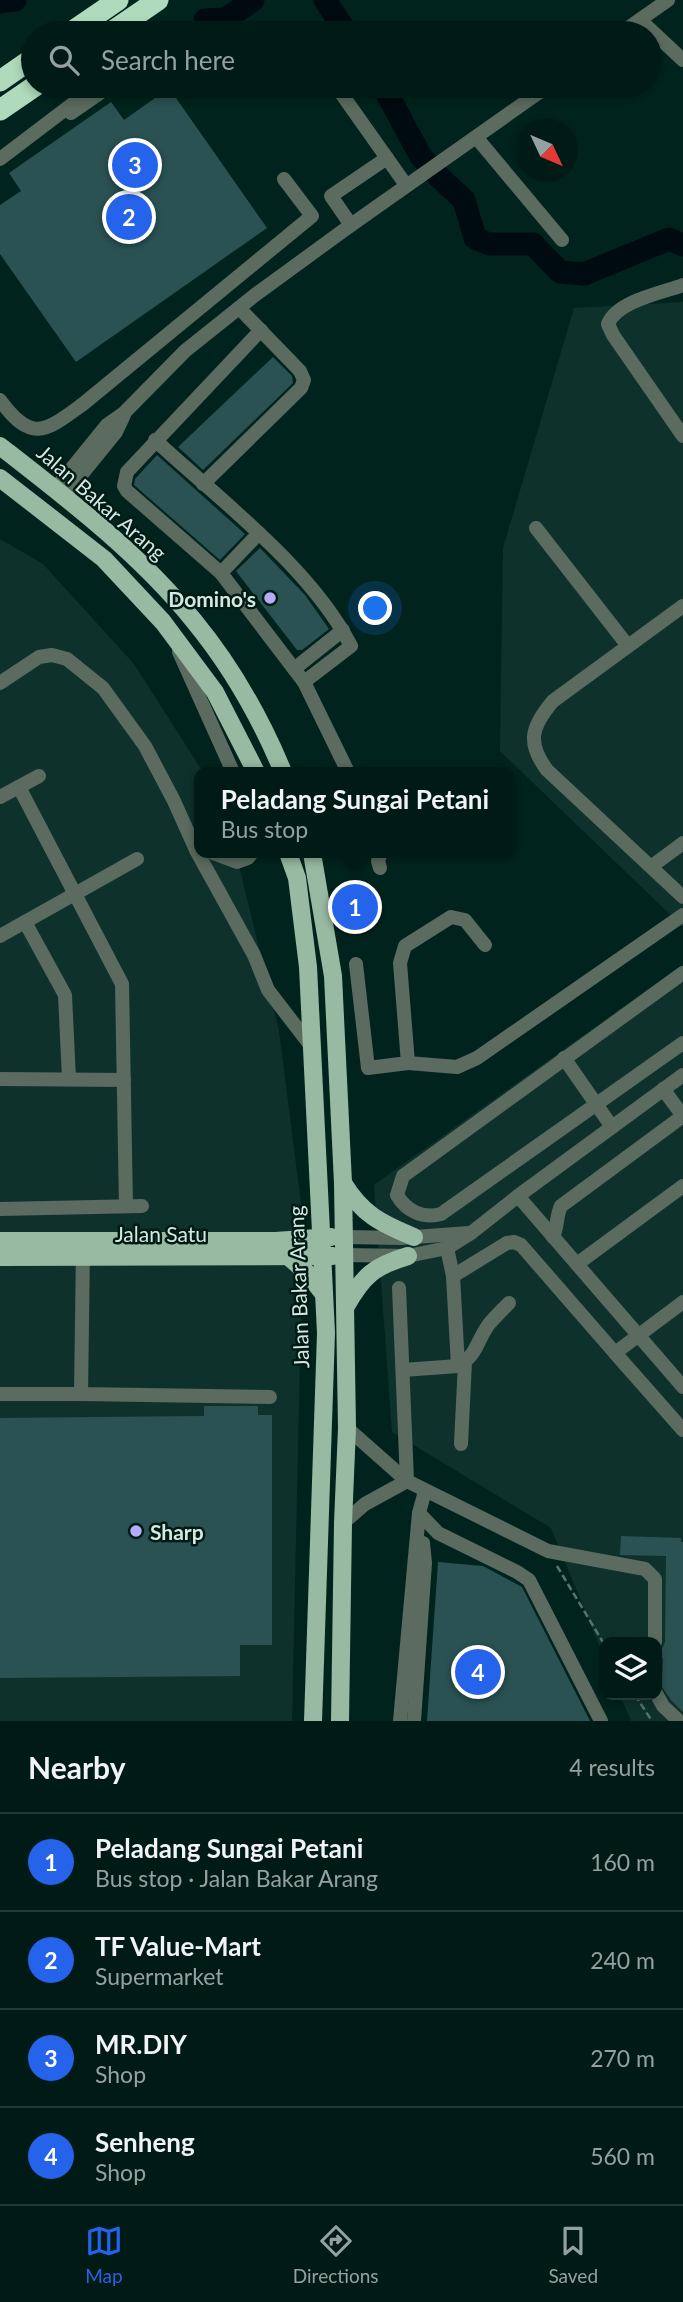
<!DOCTYPE html>
<meta charset="utf-8">
<style>
:root{--surface:#001b16;--page:#0a241f;--text:#f1f3f6;--muted:#95a1a1;--line:#223935;--accent:#2563eb}
body{margin:0;font-family:Lato,sans-serif;background:var(--page);color:var(--text)}
.controls{position:absolute;right:21px;bottom:21px;display:grid;overflow:hidden;border-radius:14px;box-shadow:0 4px 10px #0003}
.controls button{width:63px;height:63px;display:grid;place-items:center;padding:0;border:0;border-bottom:2px solid var(--line);background:var(--surface);color:var(--text);font:35px sans-serif}
.compass{position:absolute;left:515px;top:119px;width:63px;height:63px;border-radius:50%;background:var(--surface);box-shadow:0 4px 10px #0003;rotate:134deg}
.you{position:absolute;left:376px;top:609px;width:24px;height:24px;margin:-18px;border:5px solid #fff;border-radius:50%;background:#1a73e8;box-shadow:0 0 0 10px #1a73e833}
.badge{display:grid;place-items:center;width:46px;height:46px;border-radius:50%;background:var(--accent);color:#fff;font-size:23px;font-weight:700}
.pin{position:absolute;translate:-50% -50%;border:4px solid #fff;box-shadow:0 2px 7px #0006}
.popup{position:absolute;left:194px;top:767px;width:322px;height:91px;box-sizing:border-box;display:grid;place-content:center;border-radius:14px;background:var(--surface);filter:drop-shadow(0 2px 5px #0005);font-size:23px;white-space:nowrap;color:var(--muted)}
.popup b{font-size:26px;color:var(--text)}
.popup::after{content:'';position:absolute;left:50%;top:100%;margin-left:-14px;border:14px solid transparent;border-top-color:var(--surface)}
.list{margin:0;padding:0;list-style:none}
h2{display:flex;justify-content:space-between;align-items:center;height:91px;margin:0;padding:0 28px;font-size:30px}
h2 small{font-size:23px;font-weight:400;color:var(--muted)}
.list li{display:grid;grid-template-columns:46px 1fr auto;gap:21px;align-items:center;box-sizing:border-box;height:98px;padding:0 28px;border-top:2px solid var(--line)}
.list b{display:block;font-size:26px;white-space:nowrap}
.list p{margin:0;font-size:23px;white-space:nowrap;color:var(--muted)}
.list em{font-size:23px;font-style:normal;color:var(--muted)}
.icon{flex:none;width:38px;height:38px;fill:none;stroke:currentColor;stroke-width:2;stroke-linecap:round;stroke-linejoin:round}
.map{position:relative;flex:none;width:683px;height:1721px;overflow:hidden}
.search{position:absolute;background:var(--surface);box-shadow:0 4px 10px #0003;left:21px;right:21px;top:21px;height:77px;display:flex;align-items:center;gap:18px;box-sizing:border-box;padding:0 24px;border-radius:38px;color:var(--muted);font-size:26px}
.sheet{height:483px;background:var(--surface)}
nav{display:flex;justify-content:space-around;align-items:center;box-sizing:border-box;height:98px;border-top:2px solid var(--line);background:var(--surface);font-size:19px;color:var(--muted)}
nav a{display:grid;justify-items:center;gap:4px}
nav .on{color:var(--accent)}
.map>svg:first-child{display:block}
</style>
<div class="map">
<svg width="683" height="1721" viewBox="0 0 683 1721">
<rect width="100%" height="100%" fill="#00241d"/>
<g fill="#0e322b">
<polygon points="683,302 683,927 500,751 503,548 574,308"/>
<polygon points="0,539 43,564 134,664 203,772 199,772 199,853 236,853 279,1031 303,1219 292,1721 0,1721"/>
<polygon points="683,964 683,1721 631,1721 620,1695 657,1695 657,1642 604,1642 604,1657 551,1528 392,1432 374,1185"/>
</g>
<g fill="none" stroke-linecap="round" stroke-linejoin="round">
<g stroke="#000a11" stroke-width="23">
<polyline points="325,0 347,33"/>
<polyline points="0,2 15,0"/>
<polyline points="205,20 226,19 253,0"/>
<polyline points="383,86 420,155 438,176 464,200 475,238 489,244 533,244 560,272 584,274 669,239 683,245"/>
</g>
</g>
<g fill="#2b5253">
<polygon points="169,88 267,228 76,362 0,254 0,205 21,191 9,173 111,102 124,120"/>
<polygon points="273,357 292,376 293,383 203,470 178,447"/>
<polygon points="157,455 245,534 220,560 134,485 135,479"/>
<polygon points="260,548 305,595 329,629 302,650 297,650 236,571"/>
<polygon points="204,1406 258,1406 258,1415 272,1415 272,1645 240,1645 240,1676 0,1678 0,1418 204,1416"/>
<polygon points="621,1536 681,1538 681,1542 683,1542 683,1712 671,1700 662,1687 663,1658 657,1658 657,1651 663,1647 665,1642 666,1556 620,1555"/>
<polygon points="438,1562 483,1566 522,1587 590,1721 427,1721"/>
</g>
<g fill="none" stroke-linecap="round" stroke-linejoin="round">
<g stroke="#56746d" stroke-width="2.5" stroke-dasharray="7 3.5" stroke-linecap="butt">
<polyline points="557,1566 604,1644"/>
<polyline points="635,1695 652,1721"/>
</g>
<g stroke="#5b6b5f" stroke-width="14">
<polyline points="640,20 683,60"/>
<polyline points="621,33 668,0"/>
<polyline points="336,86 406,185"/>
<polyline points="71,113 110,86"/>
<polyline points="476,137 562,240"/>
<polyline points="0,159 75,102 76,90 72,86"/>
<polyline points="351,225 331,196 387,158"/>
<path d="M683,285C661,293 617,301 608,324L613,335L683,436"/>
<polyline points="261,330 127,472 124,486 127,491 221,573 304,682 348,772"/>
<path d="M0,400C32,444 46,431 83,404L312,216L284,179"/>
<path d="M155,440C220,500 311,568 351,646L304,682"/>
<polyline points="203,484 301,388 304,380 300,371 239,308"/>
<polyline points="55,489 107,425 124,413 185,351 255,295 351,225 548,86"/>
<polyline points="64,496 116,432 124,415"/>
<polyline points="536,528 628,646"/>
<polyline points="221,573 259,533"/>
<path d="M683,606L553,701C532,726 526,742 547,770L683,897"/>
<polyline points="179,652 233,772"/>
<polyline points="294,669 343,630"/>
<polyline points="0,683 39,657 52,655 67,659 103,688 145,746 174,801 196,850 254,955 268,990 311,1046"/>
<polyline points="19,787 122,984 126,1206"/>
<polyline points="0,797 39,776"/>
<polyline points="213,853 237,862 248,858 252,853"/>
<polyline points="652,866 683,843"/>
<polyline points="380,868 378,861 381,853"/>
<polyline points="25,922 65,995 69,1079"/>
<polyline points="0,936 137,859"/>
<polyline points="485,945 465,920 451,917 405,946 400,963 408,1063 457,1067 477,1058 683,915"/>
<polyline points="356,964 368,1068 408,1063"/>
<path d="M683,973L403,1176L397,1195C406,1211 423,1219 441,1214L683,1043"/>
<polyline points="564,1058 612,1127"/>
<polyline points="0,1079 124,1080"/>
<polyline points="663,1089 683,1116"/>
<polyline points="518,1196 683,1387"/>
<polyline points="0,1209 142,1206"/>
<polyline points="345,1237 401,1238 469,1233"/>
<path d="M553,1237C558,1226 556,1216 561,1206L683,1116"/>
<polyline points="83,1248 81,1394 270,1397"/>
<polyline points="447,1248 453,1276 458,1366"/>
<polyline points="344,1255 408,1256 447,1248 471,1233 518,1196 683,1075"/>
<polyline points="577,1264 683,1186"/>
<polyline points="453,1276 507,1243 514,1242 521,1245 615,1353 683,1302"/>
<polyline points="399,1288 407,1481"/>
<polyline points="615,1353 683,1430"/>
<path d="M403,1370L458,1366C478,1354 476,1342 489,1324C495,1317 502,1310 509,1303"/>
<polyline points="0,1394 81,1394"/>
<polyline points="347,1428 407,1481 548,1551 645,1569 655,1579 655,1642"/>
<polyline points="461,1444 465,1362"/>
<polyline points="419,1513 438,1533 517,1572 529,1580 601,1721"/>
<polyline points="343,1523 365,1504 407,1481"/>
<polyline points="657,1695 663,1706 679,1721"/>
<polyline points="400,1721 419,1513 425,1491"/>
<polyline points="414,1721 425,1563 423,1543"/>
</g>
<g stroke="#98baa2" stroke-width="18">
<path d="M0,446C68,499 139,553 194,621C231,666 261,719 283,772"/>
<polyline points="0,478 104,559 163,622 215,692 256,772"/>
<polyline points="288,853 297,878 308,967 326,1333 313,1721"/>
<polyline points="312,853 333,976 343,1183 347,1428 343,1523 340,1721"/>
<path d="M343,1183C362,1214 380,1223 414,1237"/>
<polyline points="0,1241 276,1241 331,1237"/>
<polyline points="288,1256 307,1273 324,1294"/>
<polyline points="0,1257 333,1256"/>
<path d="M346,1306C363,1276 374,1266 408,1256"/>
</g>
<g stroke="#b0dabc" stroke-width="21">
<polyline points="70,33 118,0"/>
<polyline points="110,33 158,0"/>
<polyline points="0,81 33,58"/>
<polyline points="0,110 35,86"/>
</g>
</g>
<g fill="#b4acf9" stroke="#001a14" stroke-width="2.5">
<circle cx="270" cy="598" r="7"/>
<circle cx="136" cy="1531" r="7"/>
</g>
<g text-anchor="middle" dominant-baseline="central" stroke-width="5" stroke-linejoin="round" paint-order="stroke">
<g font-size="21" fill="#d5e9e3" stroke="#001a14">
<text transform="translate(102 502) rotate(41)">Jalan Bakar Arang</text>
<text x="161" y="1233">Jalan Satu</text>
<text transform="translate(298 1287) rotate(-92)">Jalan Bakar Arang</text>
</g>
<g font-size="21" font-weight="bold" fill="#d5e9e3" stroke="#001a14" text-anchor="end">
<text x="256" y="598">Domino's</text>
<text x="150" y="1531" text-anchor="start">Sharp</text>
</g>
</g>
</svg>
<div class="controls">
<button><svg class="icon" aria-label="layers" viewBox="0 0 24 24"><path d="M12 4l9 5-9 5-9-5zM3 14l9 5 9-5"/></svg></button>
</div>
<svg class="compass" viewBox="-18 -18 36 36"><path d="M0-13l5 13h-10z" fill="#e53935"/><path d="M0 13l5-13h-10z" fill="#95a1a1"/></svg>
<div class="you"></div>
<div class="pin badge" style="left:355px;top:907px">1</div>
<div class="popup"><b>Peladang Sungai Petani</b>Bus stop</div>
<div class="pin badge" style="left:129px;top:217px">2</div>
<div class="pin badge" style="left:135px;top:165px">3</div>
<div class="pin badge" style="left:478px;top:1672px">4</div>
<div class="search"><svg class="icon" aria-label="search" viewBox="0 0 24 24"><circle cx="10" cy="10" r="6"/><path d="M15 15l6 6"/></svg>Search here</div>
</div>
<section class="sheet">
<h2>Nearby<small>4 results</small></h2>
<ul class="list">
<li><span class="badge">1</span><div><b>Peladang Sungai Petani</b><p>Bus stop · Jalan Bakar Arang</p></div><em>160 m</em></li>
<li><span class="badge">2</span><div><b>TF Value-Mart</b><p>Supermarket</p></div><em>240 m</em></li>
<li><span class="badge">3</span><div><b>MR.DIY</b><p>Shop</p></div><em>270 m</em></li>
<li><span class="badge">4</span><div><b>Senheng</b><p>Shop</p></div><em>560 m</em></li>
</ul>
</section>
<nav>
<a class="on"><svg class="icon" aria-label="map" viewBox="0 0 24 24"><path d="M3 6l6-2 6 2 6-2v14l-6 2-6-2-6 2zM9 4v14M15 6v14"/></svg>Map</a>
<a><svg class="icon" aria-label="directions" viewBox="0 0 24 24"><path d="M12 3l9 9-9 9-9-9zM9 14v-3h6M13 9l2 2-2 2"/></svg>Directions</a>
<a><svg class="icon" aria-label="saved" viewBox="0 0 24 24"><path d="M7 4h10v16l-5-4-5 4z"/></svg>Saved</a>
</nav>
